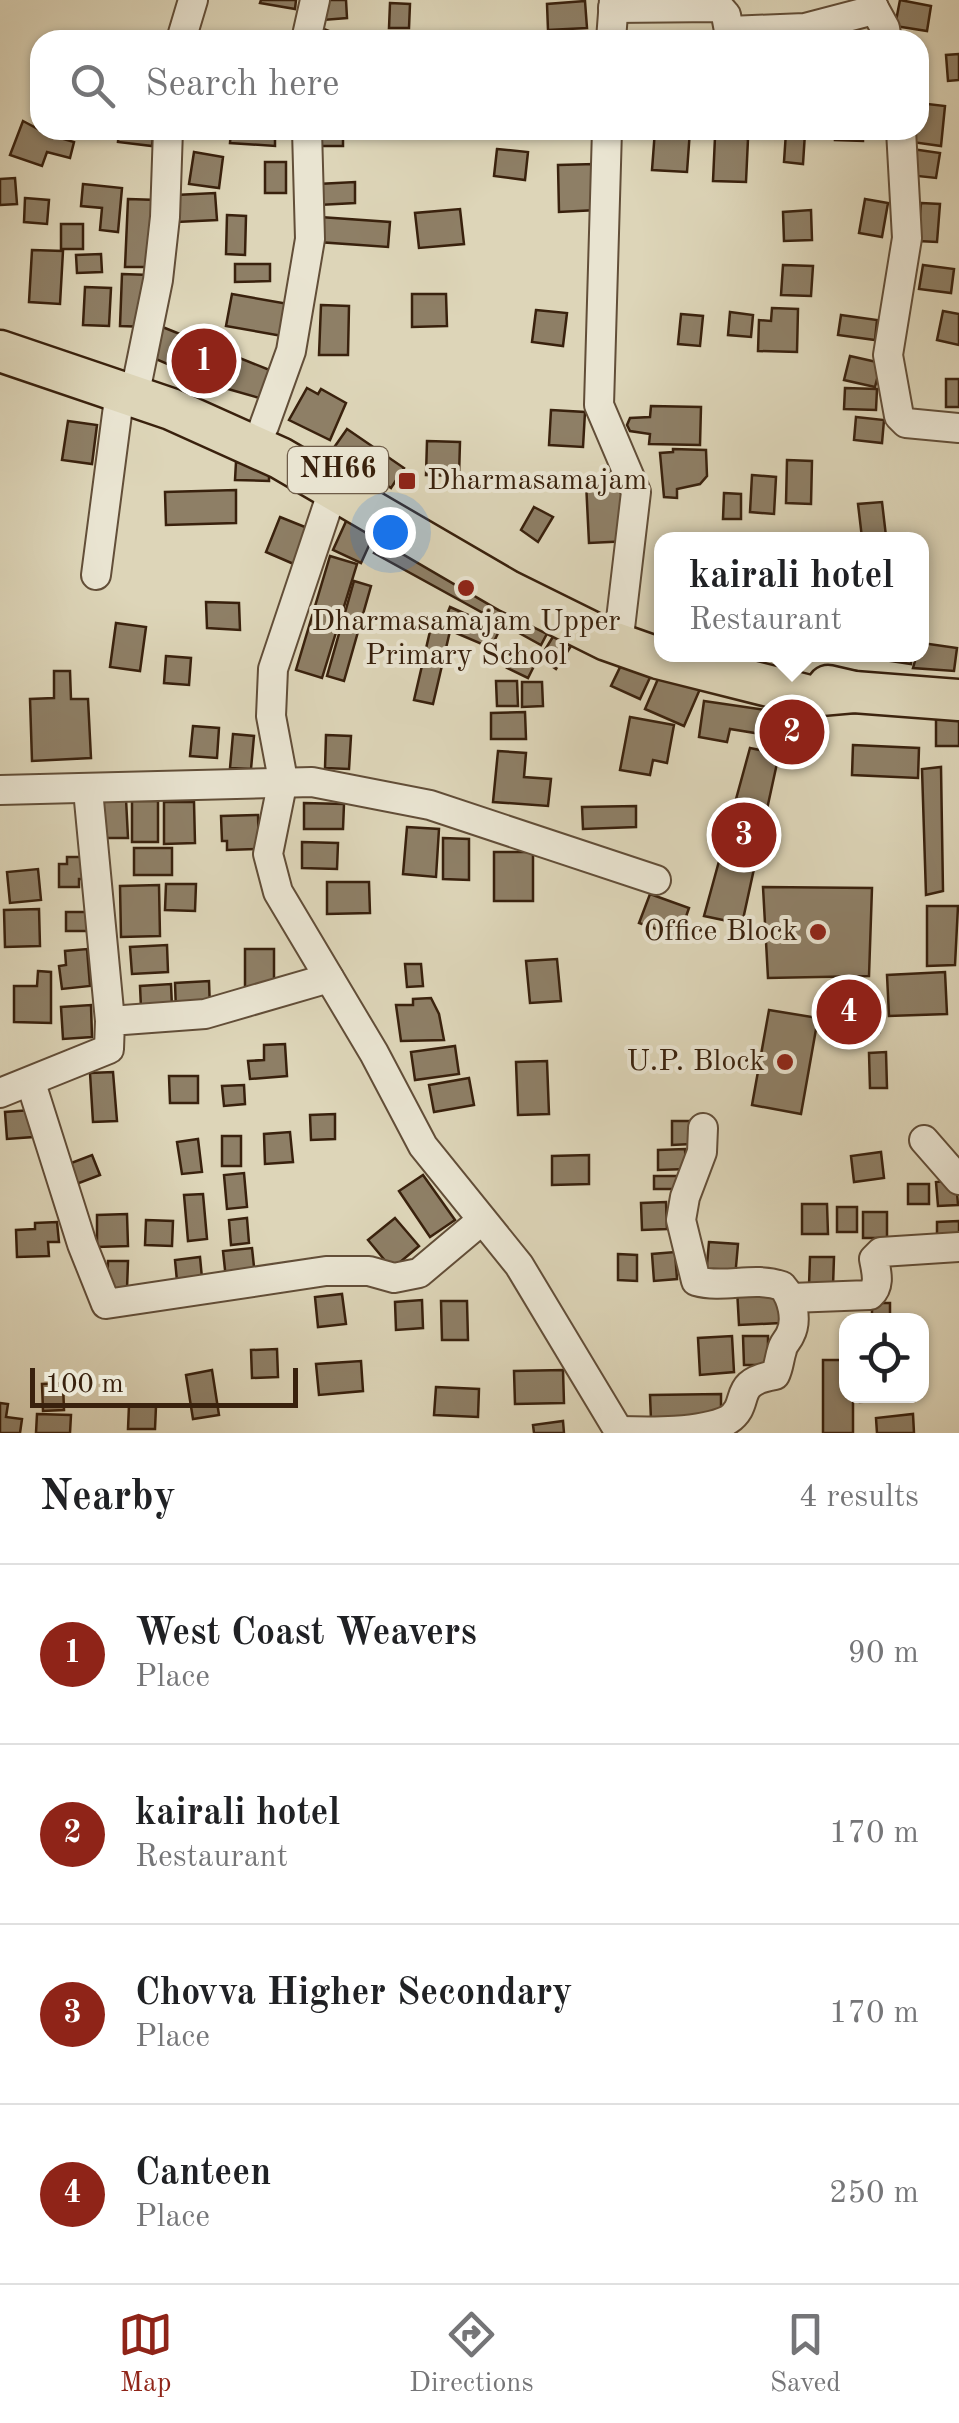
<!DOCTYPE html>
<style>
:root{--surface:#fff;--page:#f6f6f6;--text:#202124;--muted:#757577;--line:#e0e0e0;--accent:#8f2418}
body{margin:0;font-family:"Old Standard TT",serif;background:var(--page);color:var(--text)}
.controls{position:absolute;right:30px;bottom:30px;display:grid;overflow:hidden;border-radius:20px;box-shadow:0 2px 8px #0004}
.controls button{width:90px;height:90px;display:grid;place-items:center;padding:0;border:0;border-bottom:2px solid var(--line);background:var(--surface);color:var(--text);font:50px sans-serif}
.scale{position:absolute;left:30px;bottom:25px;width:268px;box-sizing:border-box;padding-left:10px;border:5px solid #39210d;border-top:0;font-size:28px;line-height:35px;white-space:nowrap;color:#39210d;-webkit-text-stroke:8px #e9e4d1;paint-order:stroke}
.you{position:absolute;left:390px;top:532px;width:35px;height:35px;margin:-25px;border:8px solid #fff;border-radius:50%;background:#1a73e8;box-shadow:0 0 0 15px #1a73e833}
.badge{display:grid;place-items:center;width:65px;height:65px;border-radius:50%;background:var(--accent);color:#fff;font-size:32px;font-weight:700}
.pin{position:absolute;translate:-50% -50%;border:5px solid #fff;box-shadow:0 2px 10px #0006}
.popup{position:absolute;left:654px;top:532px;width:275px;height:130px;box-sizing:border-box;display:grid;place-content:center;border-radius:20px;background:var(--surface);filter:drop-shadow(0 2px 8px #0005);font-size:32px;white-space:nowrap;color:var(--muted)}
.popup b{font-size:38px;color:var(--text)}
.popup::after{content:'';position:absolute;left:50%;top:100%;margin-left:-20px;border:20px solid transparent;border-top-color:var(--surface)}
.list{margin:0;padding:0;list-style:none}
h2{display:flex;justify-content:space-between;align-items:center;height:130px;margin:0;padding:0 40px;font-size:42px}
h2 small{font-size:32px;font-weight:400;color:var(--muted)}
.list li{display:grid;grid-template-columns:65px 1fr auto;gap:30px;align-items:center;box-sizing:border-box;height:180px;padding:0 40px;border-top:2px solid var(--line)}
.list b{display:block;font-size:38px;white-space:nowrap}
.list p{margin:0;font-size:32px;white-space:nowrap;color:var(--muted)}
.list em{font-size:32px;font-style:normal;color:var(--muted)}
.icon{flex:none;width:55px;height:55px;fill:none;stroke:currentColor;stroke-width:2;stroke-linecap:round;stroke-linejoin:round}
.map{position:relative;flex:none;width:959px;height:1433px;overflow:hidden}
.search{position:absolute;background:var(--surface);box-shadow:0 2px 8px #0004;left:30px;right:30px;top:30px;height:110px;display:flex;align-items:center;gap:25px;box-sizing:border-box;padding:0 35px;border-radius:30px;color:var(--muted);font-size:38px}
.sheet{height:850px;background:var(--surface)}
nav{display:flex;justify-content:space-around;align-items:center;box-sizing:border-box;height:140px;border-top:2px solid var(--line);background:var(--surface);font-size:28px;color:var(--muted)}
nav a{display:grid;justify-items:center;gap:5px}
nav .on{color:var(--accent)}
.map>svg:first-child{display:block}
</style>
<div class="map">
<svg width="959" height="1433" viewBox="0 0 959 1433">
<rect width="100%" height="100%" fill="#ddd5b8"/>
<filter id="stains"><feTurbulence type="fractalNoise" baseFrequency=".002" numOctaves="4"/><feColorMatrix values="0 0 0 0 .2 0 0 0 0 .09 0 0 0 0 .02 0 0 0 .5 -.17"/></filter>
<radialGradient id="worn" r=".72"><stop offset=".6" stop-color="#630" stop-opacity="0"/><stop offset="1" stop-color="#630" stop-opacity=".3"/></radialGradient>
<g fill="#8e7f66" stroke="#39210d" stroke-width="2.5">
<polygon points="261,0 296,0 295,9 260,3"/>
<polygon points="321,0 346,0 347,18 323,20"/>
<polygon points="900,0 931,6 927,31 895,26"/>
<polygon points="585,1 587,28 548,30 547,4"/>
<polygon points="390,3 410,4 409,28 389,28"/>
<polygon points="321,28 350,39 350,40 317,40"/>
<polygon points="959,54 959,80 948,81 946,55"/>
<polygon points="919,103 945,106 941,146 912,142 913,130 919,130"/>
<polygon points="23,121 40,130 54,133 53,136 74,142 70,158 47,152 42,166 10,155"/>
<polygon points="119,130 154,130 152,146 118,142"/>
<polygon points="231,130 275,130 275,146 230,143"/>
<rect x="316" y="130" width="27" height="16"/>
<polygon points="655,130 690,130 687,172 652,170"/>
<polygon points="836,130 863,130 863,141 835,140"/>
<polygon points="786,132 805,133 803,164 784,162"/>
<polygon points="715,137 748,139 746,182 713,181"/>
<polygon points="497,149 528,152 525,180 494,176"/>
<polygon points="912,149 940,153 936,178 908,175"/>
<polygon points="194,152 223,157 219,188 189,184"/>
<rect x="265" y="162" width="21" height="31"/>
<polygon points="595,164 597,210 559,212 558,165"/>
<polygon points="15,178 17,204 0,205 0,179"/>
<polygon points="355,182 355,203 319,205 318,184"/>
<polygon points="83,184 122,188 118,232 100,230 102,208 81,206"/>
<polygon points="215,193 217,220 177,222 176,195"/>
<polygon points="25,198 49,200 47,224 24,222"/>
<polygon points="128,199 158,200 155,267 125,267"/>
<polygon points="865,199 888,203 882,237 859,233"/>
<polygon points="921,203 940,204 937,242 918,241"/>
<polygon points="460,209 464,244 419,248 415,213"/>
<polygon points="811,210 812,240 784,241 783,212"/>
<polygon points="227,215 246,216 245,255 226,254"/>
<polygon points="320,217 390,222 388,247 318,242"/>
<rect x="61" y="224" width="22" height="25"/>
<polygon points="32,250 63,251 60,304 29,302"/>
<polygon points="101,254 102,272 77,273 76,255"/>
<polygon points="235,264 270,264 270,281 235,282"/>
<polygon points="783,265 813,266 811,296 781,295"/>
<polygon points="923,265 954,269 951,293 919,289"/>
<polygon points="122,274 150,275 148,327 120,326"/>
<polygon points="85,287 111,288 109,326 83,325"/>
<polygon points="232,294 294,305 288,337 226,326"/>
<polygon points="412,294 446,294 447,326 412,327"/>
<polygon points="321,305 349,306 348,355 319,355"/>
<polygon points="772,308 798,309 797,352 758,351 759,320 771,321"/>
<polygon points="536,310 567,313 563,346 532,342"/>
<polygon points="943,311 959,314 959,345 937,340"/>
<polygon points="730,312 753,315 751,337 728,335"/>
<polygon points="681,314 703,316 700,346 678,344"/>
<polygon points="841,315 877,320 875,340 838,335"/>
<polygon points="155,324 277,373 263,399 221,387 158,360 149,353"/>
<polygon points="850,356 881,363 875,387 844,380"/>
<rect x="946" y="379" width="13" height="28"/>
<polygon points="307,388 318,394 321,389 346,403 330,440 289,420"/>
<polygon points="845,388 877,389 876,410 844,409"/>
<polygon points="651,406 701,407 700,445 649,444 650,434 630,431 627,425 630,418 650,417"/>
<polygon points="551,410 585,412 583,447 549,445"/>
<polygon points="856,417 884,420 882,443 854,440"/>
<polygon points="68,421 97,425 92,464 62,460"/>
<polygon points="347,429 404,468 391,488 333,449"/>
<polygon points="427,441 460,442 459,476 426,475"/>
<polygon points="673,449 706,450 707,476 700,484 677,489 677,498 664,497 660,453 673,452"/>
<polygon points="787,460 812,461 811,504 786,503"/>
<polygon points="236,462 269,463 269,481 235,480"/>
<polygon points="624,473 630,541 589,543 586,482 604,483 604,474"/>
<polygon points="752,475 776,477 774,514 750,512"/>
<polygon points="236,490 236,523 166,525 165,492"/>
<polygon points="724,493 741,494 741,519 723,519"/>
<polygon points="882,502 886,536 862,538 858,504"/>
<polygon points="534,507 553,517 538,542 521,530"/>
<polygon points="280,517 310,529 296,565 266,552"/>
<polygon points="348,517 376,530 361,563 333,550"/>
<polygon points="390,527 552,624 541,645 374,553"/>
<polygon points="330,556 357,564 322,678 296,670"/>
<polygon points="354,581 371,586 344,681 327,676"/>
<polygon points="206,602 239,603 240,630 207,628"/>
<polygon points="450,607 500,629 491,648 442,627"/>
<polygon points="116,623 146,627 140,671 110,667"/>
<polygon points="431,627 450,631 433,704 414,700"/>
<polygon points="554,635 571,646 556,669 540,658"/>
<polygon points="922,643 957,648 954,671 913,668 917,654 922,654"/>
<polygon points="514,653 535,664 528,678 507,668"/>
<polygon points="878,654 912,654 911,664 877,659"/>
<polygon points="166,656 191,658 189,685 164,683"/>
<polygon points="625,657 653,671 640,699 611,686"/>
<polygon points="54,671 70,671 71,699 88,699 91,758 32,761 30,699 54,698"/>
<polygon points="661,672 700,689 684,726 645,709"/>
<polygon points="496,681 517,681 518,706 497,706"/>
<polygon points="522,682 542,682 543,706 522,707"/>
<polygon points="704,701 765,710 761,734 730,729 727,742 699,737"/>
<polygon points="767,710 803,715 797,752 762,748"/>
<polygon points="525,712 526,739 491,739 491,713"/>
<polygon points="630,717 674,725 667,763 653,760 650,775 620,770"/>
<polygon points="936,719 959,720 959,746 936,746"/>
<polygon points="193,726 219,728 217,758 190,756"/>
<polygon points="233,734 254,736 251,769 230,768"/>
<polygon points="326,735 351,736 349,769 325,768"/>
<polygon points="853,745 919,748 918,778 852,775"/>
<polygon points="750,748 779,754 742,924 704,916"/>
<polygon points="498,751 526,753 524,777 551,779 548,806 493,802"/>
<polygon points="941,767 943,891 926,895 922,769"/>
<polygon points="126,799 128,838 103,838 102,800"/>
<rect x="132" y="801" width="26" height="41"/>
<polygon points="164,802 194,802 195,843 164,844"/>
<polygon points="304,803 344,804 343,829 304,829"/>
<polygon points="636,806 636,827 583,829 582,807"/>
<polygon points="258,815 259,849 227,850 227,841 222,841 221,816"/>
<polygon points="407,827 439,829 436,877 403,874"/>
<polygon points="443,838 469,839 469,880 443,879"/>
<polygon points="302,842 338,843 337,869 302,868"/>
<rect x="134" y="848" width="38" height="27"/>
<rect x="494" y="852" width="39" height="49"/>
<polygon points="67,857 89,857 89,879 79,879 79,887 59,887 59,864 67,864"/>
<polygon points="38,869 41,900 10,903 7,872"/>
<polygon points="327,882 369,882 370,913 327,914"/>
<polygon points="166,884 196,884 195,911 165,910"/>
<polygon points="159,885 160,936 121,937 120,886"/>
<polygon points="763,887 872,888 869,976 768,978"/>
<polygon points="650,894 689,908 679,937 639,923"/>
<polygon points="927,906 958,906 955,965 927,966"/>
<polygon points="39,909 40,946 5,947 4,910"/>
<rect x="66" y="912" width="22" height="19"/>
<polygon points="167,945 168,972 132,974 130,947"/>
<polygon points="87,949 90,986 62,989 59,966 66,965 65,951"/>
<rect x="245" y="949" width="29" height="42"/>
<polygon points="557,959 561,1001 530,1003 526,961"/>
<polygon points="405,964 421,964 423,986 407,987"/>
<polygon points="38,971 51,972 51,1023 14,1022 14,986 37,986"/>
<polygon points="945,972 947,1014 889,1016 887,975"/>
<polygon points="209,981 210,1009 176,1011 175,983"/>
<polygon points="171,984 172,1007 141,1008 140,986"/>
<polygon points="824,994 877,1006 879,1032 818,1018"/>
<polygon points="431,998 439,1014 444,1040 401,1041 396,1005 413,1005 413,999"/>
<polygon points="91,1005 92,1037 63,1039 61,1007"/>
<polygon points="769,1010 818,1018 801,1114 752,1105"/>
<polygon points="285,1044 287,1076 250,1079 248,1061 264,1060 264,1045"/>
<polygon points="455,1046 459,1074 415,1080 411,1052"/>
<polygon points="886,1052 887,1088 870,1088 869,1053"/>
<polygon points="547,1061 549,1114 518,1115 516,1062"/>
<polygon points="113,1072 117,1121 93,1122 90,1073"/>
<polygon points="169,1076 198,1076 198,1103 170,1103"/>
<polygon points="469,1078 474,1105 434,1112 429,1085"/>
<polygon points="244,1085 245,1104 224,1106 222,1086"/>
<polygon points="31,1110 33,1137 7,1139 5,1112"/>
<polygon points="335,1114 335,1139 311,1140 310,1115"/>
<polygon points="672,1121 690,1121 691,1144 672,1145"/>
<polygon points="290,1132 293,1162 265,1164 264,1134"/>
<rect x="222" y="1136" width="19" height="30"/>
<polygon points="198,1139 202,1172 182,1174 177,1142"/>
<polygon points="685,1149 686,1169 658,1170 658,1150"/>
<polygon points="881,1152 884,1178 854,1182 851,1156"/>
<polygon points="92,1155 100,1175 74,1185 66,1165"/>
<polygon points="589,1155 589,1184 552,1185 552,1156"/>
<polygon points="244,1173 247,1207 227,1209 224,1175"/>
<polygon points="423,1175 455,1220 430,1237 399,1191"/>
<rect x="654" y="1176" width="27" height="13"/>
<polygon points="956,1180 958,1205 938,1206 936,1182"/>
<rect x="908" y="1184" width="21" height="20"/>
<polygon points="203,1194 207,1239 188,1241 184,1195"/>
<polygon points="666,1202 667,1229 642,1230 641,1203"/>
<polygon points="802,1204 827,1204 828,1234 802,1234"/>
<rect x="837" y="1207" width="20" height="25"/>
<rect x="863" y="1212" width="24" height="26"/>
<polygon points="127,1214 128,1246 97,1247 97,1215"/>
<polygon points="247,1218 249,1243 231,1245 229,1220"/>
<polygon points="395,1218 419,1246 392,1269 368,1240"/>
<polygon points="146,1220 173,1221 172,1246 145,1245"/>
<polygon points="959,1221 959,1242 937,1242 937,1222"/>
<polygon points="57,1222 59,1242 48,1242 49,1256 17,1257 16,1230 35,1229 35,1223"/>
<polygon points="709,1242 738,1244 735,1278 706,1276"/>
<polygon points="252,1248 255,1276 226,1279 223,1251"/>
<polygon points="675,1252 677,1279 654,1281 652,1254"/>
<polygon points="618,1254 637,1255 637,1281 618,1280"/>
<polygon points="200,1257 202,1278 177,1281 175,1260"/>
<polygon points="810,1257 834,1257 833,1286 809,1286"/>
<polygon points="108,1261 128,1261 127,1289 107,1289"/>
<polygon points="778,1287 780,1323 739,1325 737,1289"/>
<polygon points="342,1294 346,1324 318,1327 315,1297"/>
<polygon points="422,1300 423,1328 396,1330 395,1302"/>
<polygon points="441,1301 467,1301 468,1340 442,1340"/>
<rect x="872" y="1303" width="18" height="17"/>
<polygon points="732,1336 734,1372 700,1375 698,1338"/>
<polygon points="743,1336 768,1336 768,1365 744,1365"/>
<polygon points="277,1349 278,1377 252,1378 251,1350"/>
<polygon points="823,1360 846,1360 846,1396 853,1396 853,1433 823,1433"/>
<polygon points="361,1361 363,1391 319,1395 316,1364"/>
<polygon points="212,1370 219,1415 193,1419 186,1375"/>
<polygon points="563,1370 564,1403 515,1404 514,1371"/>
<polygon points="63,1383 64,1410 43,1411 42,1384"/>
<polygon points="436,1387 479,1389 478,1417 434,1415"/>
<polygon points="721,1394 721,1419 651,1420 650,1395"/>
<polygon points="860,1396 894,1396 894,1400 860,1402"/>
<polygon points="0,1403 8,1404 6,1417 22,1419 20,1433 0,1433"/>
<polygon points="129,1405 156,1406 155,1429 128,1429"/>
<polygon points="37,1414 71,1415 70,1433 36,1433"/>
<polygon points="913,1414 914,1433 877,1433 876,1418"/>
<polygon points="563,1421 564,1433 534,1433 533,1425"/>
</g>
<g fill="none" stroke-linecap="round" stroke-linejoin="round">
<g stroke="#624e38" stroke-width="32">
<g id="minor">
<polyline points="613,8 719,7 726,15 729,31 805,28 870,11 874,8 871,0"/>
<polyline points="874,8 885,28 887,40"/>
<polyline points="181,40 193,0"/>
<polyline points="306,40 315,0"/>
<polyline points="611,40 614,0"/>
<polyline points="607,130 599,405 636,492 620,628"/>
<polyline points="901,130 907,238 888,355 899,416 906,423 959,428"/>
<polyline points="138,378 158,280 165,217 168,130"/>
<polyline points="264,426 291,351 310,239 307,130"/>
<polyline points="333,490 273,669 271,716 283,780 268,854 278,892 374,1053 423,1146 519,1265 620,1433"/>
<polyline points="96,575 120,391"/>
<polyline points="0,790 312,782 430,805 656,880"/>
<polyline points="88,790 110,1021"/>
<polyline points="31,1083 82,1244 106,1304 326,1271 369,1271 394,1278 419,1273 482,1220"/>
<polyline points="0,1093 109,1049 110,1021 205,1014 329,978"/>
<polyline points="924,1140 959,1180"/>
<path d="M791,1298L870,1295C881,1285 876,1271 874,1259L881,1252L959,1247"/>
<path d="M619,1431C651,1432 700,1433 728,1420C753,1403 729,1383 775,1375C779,1367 779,1359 782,1350C783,1344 788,1340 790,1335C798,1320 792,1297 782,1286C754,1276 724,1289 696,1281L681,1220L685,1197L702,1152L703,1128"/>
</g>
</g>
<g stroke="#39210d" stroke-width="45">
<g id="highway">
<polyline points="0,351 171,409 280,458 508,591 607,640 658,658 809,696 854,692"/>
<polyline points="828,686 854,692 959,700"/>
</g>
</g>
<use href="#minor" stroke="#e9e4d1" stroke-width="28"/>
<use href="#highway" stroke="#ddd5b8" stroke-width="40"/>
</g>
<g fill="#8f2418" stroke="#e9e4d1" stroke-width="4">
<rect x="397" y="471" width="20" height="20" rx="5"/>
<circle cx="466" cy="588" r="10"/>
<circle cx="818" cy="932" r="10"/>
<circle cx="785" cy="1062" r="10"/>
</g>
<g text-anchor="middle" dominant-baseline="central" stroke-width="8" stroke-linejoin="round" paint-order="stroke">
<rect fill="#e9e4d1" stroke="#6e5c48" stroke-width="2.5" x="288" y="447" width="100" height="46" rx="8"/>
<g font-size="28" font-weight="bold" fill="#39210d">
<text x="338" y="470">NH66</text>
</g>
<g font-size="30" fill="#39210d" stroke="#e9e4d1" text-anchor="end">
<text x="427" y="481" text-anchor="start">Dharmasamajam</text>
<text x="466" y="622" text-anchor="middle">Dharmasamajam Upper<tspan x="466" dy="34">Primary School</tspan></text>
<text x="798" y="932">Office Block</text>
<text x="765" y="1062">U.P. Block</text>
</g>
</g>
<rect width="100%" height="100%" filter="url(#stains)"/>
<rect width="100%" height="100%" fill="url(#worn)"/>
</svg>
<div class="controls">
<button><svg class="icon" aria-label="locate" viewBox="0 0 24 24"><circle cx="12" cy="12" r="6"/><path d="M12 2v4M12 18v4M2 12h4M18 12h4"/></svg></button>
</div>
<div class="scale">100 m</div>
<div class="you"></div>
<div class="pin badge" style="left:204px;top:361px">1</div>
<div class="pin badge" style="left:792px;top:732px">2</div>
<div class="popup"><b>kairali hotel</b>Restaurant</div>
<div class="pin badge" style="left:744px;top:835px">3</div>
<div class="pin badge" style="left:849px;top:1012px">4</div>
<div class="search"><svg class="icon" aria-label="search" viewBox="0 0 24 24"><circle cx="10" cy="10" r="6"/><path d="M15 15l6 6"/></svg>Search here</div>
</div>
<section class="sheet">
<h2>Nearby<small>4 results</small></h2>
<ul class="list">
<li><span class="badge">1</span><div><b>West Coast Weavers</b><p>Place</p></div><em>90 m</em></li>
<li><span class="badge">2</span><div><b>kairali hotel</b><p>Restaurant</p></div><em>170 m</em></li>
<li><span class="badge">3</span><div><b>Chovva Higher Secondary</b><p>Place</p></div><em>170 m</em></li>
<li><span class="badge">4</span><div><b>Canteen</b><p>Place</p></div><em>250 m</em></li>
</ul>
</section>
<nav>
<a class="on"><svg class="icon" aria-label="map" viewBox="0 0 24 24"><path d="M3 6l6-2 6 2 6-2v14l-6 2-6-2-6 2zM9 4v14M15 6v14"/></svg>Map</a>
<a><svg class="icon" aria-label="directions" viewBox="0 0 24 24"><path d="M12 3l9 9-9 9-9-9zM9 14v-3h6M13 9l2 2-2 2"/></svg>Directions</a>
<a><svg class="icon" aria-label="saved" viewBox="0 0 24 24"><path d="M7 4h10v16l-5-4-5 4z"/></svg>Saved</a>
</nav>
